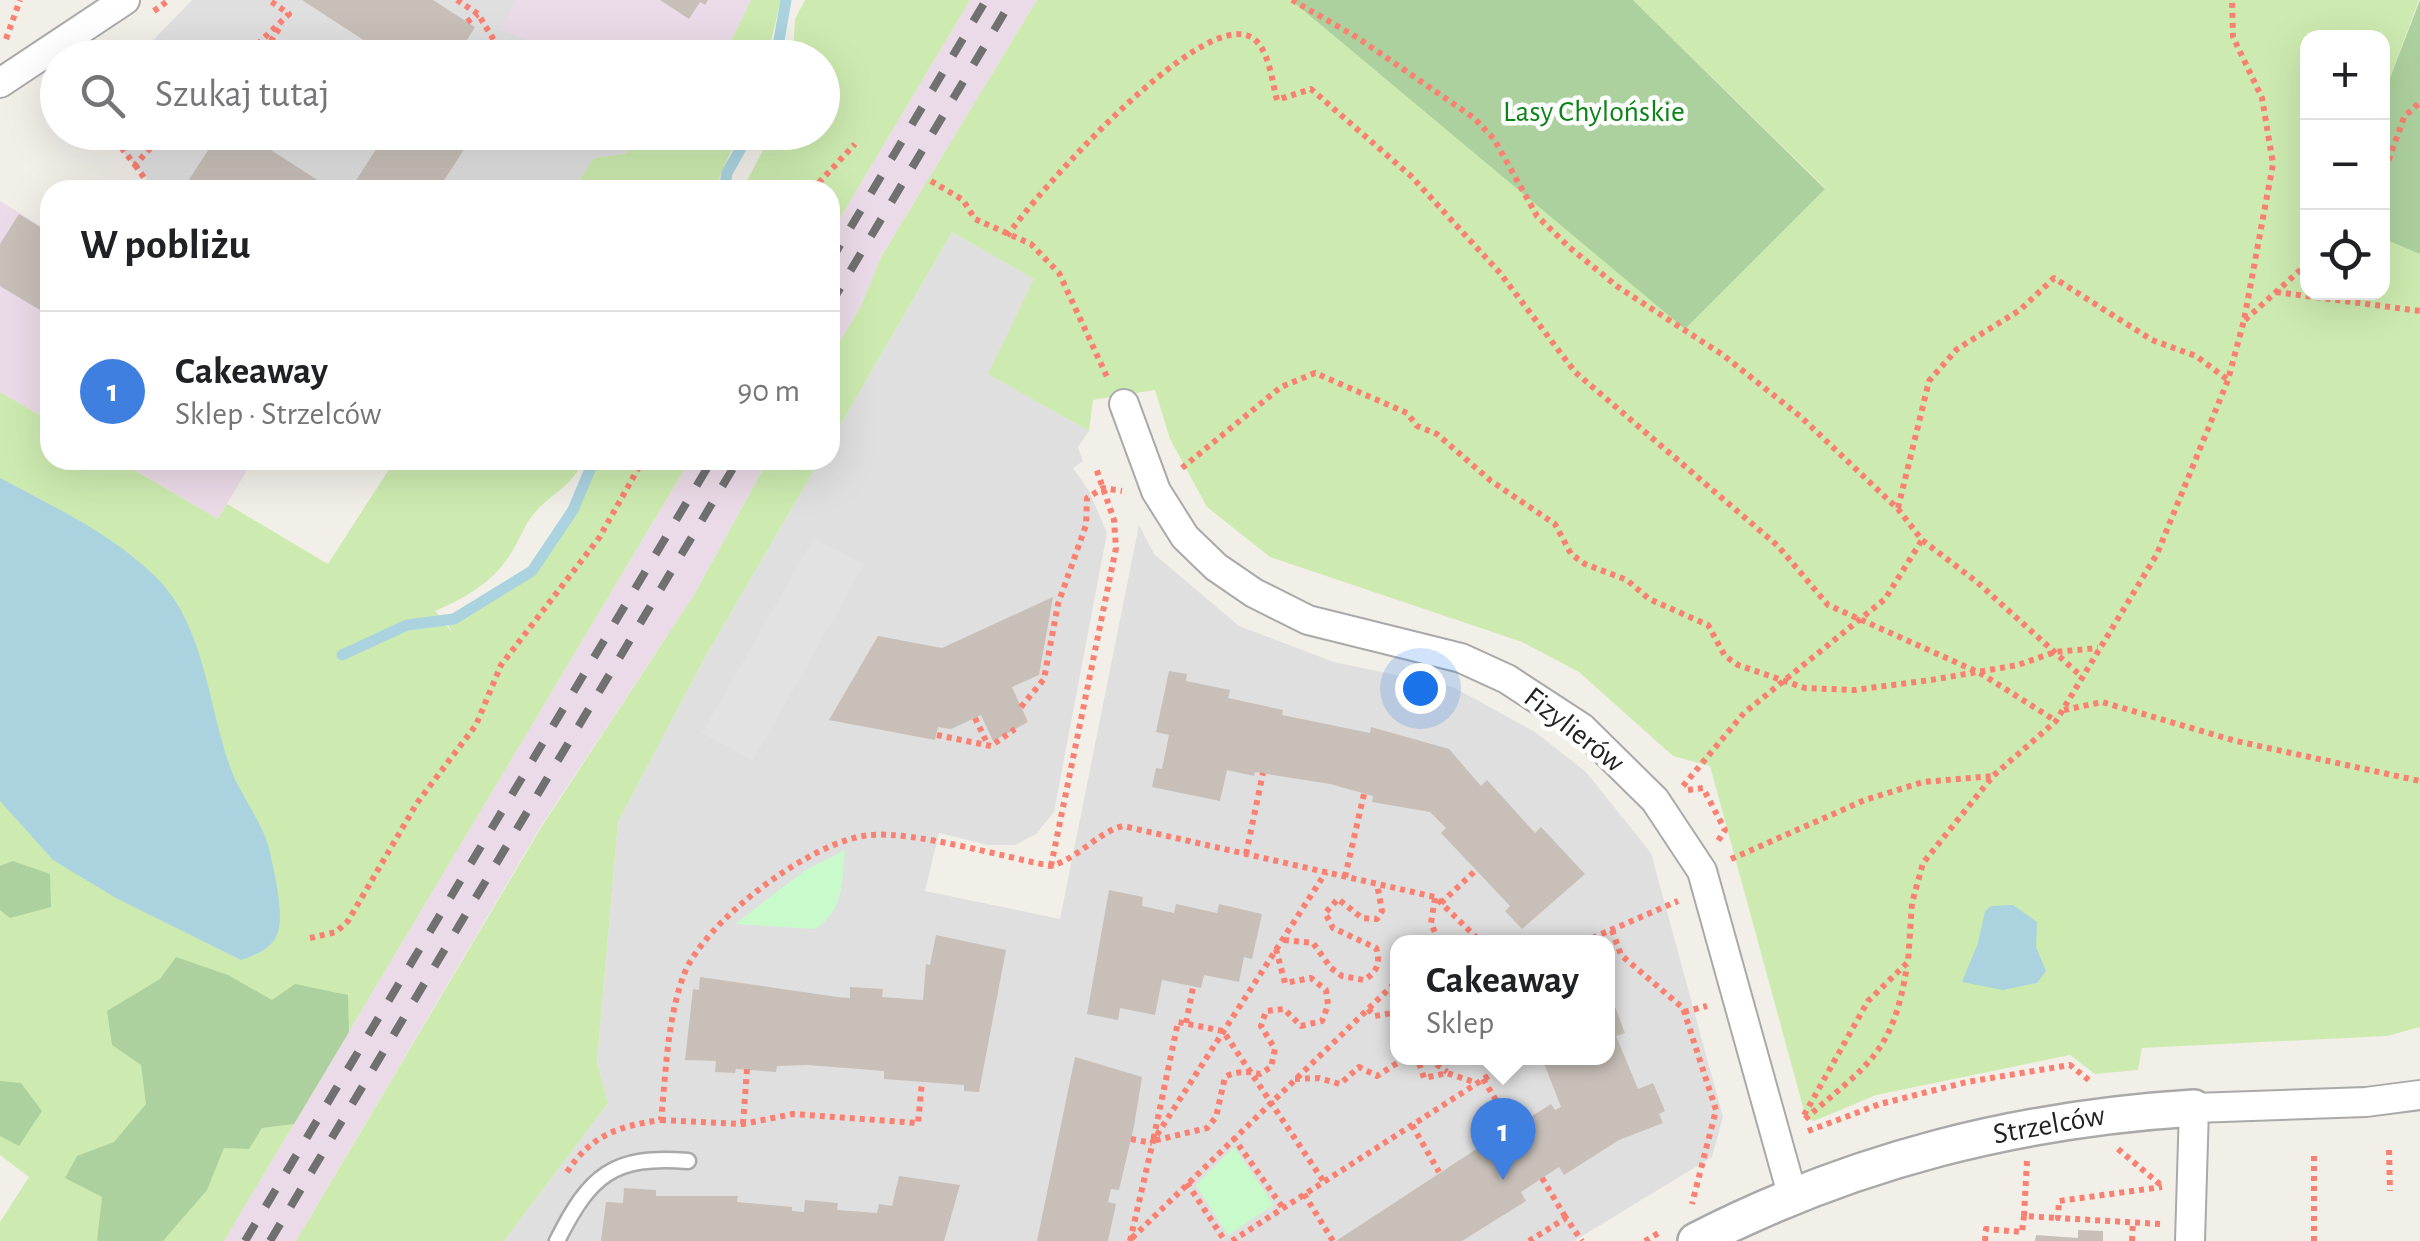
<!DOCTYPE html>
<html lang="pl">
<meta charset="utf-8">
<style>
:root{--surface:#fff;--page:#f2f2f2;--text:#202124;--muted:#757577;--line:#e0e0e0;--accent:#0b8043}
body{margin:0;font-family:"Alegreya Sans",sans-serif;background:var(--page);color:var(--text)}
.controls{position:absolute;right:30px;top:30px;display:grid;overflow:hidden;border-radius:20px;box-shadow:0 10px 40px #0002}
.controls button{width:90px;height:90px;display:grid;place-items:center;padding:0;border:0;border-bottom:2px solid var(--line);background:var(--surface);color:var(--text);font:50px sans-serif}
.you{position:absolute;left:1420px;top:688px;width:35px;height:35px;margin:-25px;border:8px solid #fff;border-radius:50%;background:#1a73e8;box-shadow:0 0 0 15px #1a73e833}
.badge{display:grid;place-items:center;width:65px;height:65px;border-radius:50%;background:var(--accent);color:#fff;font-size:32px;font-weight:700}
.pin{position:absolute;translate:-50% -82px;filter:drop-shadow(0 2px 5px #0008)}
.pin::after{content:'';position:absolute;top:52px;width:35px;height:30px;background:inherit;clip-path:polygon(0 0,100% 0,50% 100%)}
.popup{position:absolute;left:1390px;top:935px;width:225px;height:130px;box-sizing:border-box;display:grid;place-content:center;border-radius:20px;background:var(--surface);filter:drop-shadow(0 2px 8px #0005);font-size:32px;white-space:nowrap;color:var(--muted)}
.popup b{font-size:38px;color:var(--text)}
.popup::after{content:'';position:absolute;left:50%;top:100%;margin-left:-20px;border:20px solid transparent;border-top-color:var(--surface)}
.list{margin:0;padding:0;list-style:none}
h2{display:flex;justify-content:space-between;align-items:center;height:130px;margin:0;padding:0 40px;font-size:42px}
h2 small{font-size:32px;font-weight:400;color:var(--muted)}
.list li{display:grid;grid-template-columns:65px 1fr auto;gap:30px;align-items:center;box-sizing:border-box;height:160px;padding:0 40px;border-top:2px solid var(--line)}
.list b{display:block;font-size:38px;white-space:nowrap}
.list p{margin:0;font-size:32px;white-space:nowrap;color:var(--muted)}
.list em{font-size:32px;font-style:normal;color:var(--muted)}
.icon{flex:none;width:55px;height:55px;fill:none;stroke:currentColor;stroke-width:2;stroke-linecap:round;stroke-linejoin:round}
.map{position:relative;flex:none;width:2420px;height:1241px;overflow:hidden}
.search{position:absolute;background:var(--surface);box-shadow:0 10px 40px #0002;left:40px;top:40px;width:800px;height:110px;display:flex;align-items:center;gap:25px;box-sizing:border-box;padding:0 35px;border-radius:55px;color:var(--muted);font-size:38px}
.panel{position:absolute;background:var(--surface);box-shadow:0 10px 40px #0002;left:40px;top:180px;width:800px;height:290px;border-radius:30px}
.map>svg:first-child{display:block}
</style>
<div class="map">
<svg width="2420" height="1241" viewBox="0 0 2420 1241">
<rect width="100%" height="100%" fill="#f2efe9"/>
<g fill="#e0dfdf" fill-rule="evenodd">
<polygon points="192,0 516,0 502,30 574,57 136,58"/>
<polygon points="106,133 639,133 625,154 594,158 573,190 156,190"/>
<path d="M952,232L1035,279L989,374L1089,431L1078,447L1083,461L1073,468L1089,491L1107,533L1054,812L1036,834L1015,845H988L939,833L925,891L1060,919L1139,525L1154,554L1239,626L1334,662L1453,687L1535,732L1586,772L1651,853L1723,1117L1712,1157L1574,1241H504L608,1103L597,1062L618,822L705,657L820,460H830V443ZM1398,942H1608V1058H1398Z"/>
</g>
<g fill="#ebdbe8">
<polygon points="516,0 751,0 723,57 574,57 501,30"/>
<polygon points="970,0 1037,0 881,257 860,308 830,358 830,235"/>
<polygon points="0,201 50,232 50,421 0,392"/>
<polygon points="117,460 253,460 218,519"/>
<polygon points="690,460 768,460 694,595 541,826 296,1241 224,1241"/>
</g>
<g fill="#cdebb0">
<polygon points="751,0 781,0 767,57 723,57"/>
<polygon points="805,0 970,0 830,235 830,190 742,190 772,133 822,132 822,58 793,57 795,19"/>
<polygon points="1037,0 1291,0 1685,328 1825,188 1633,0 2419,0 2383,96 2382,38 2308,38 2308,292 2382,292 2383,238 2420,254 2420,1027 2387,1036 2142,1048 2138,1070 2095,1074 2070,1055 1876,1095 1814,1121 1806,1118 1710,766 1673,756 1579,672 1522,642 1270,557 1207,507 1170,439 1155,390 1093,400 1089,431 988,374 1034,279 952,232 830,443 830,358 860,308 881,257"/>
<polygon points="639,133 676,148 684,133 739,133 714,190 573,190 594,158 625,154"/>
<path d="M0,392L50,421V460H117L218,519L227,504L328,564L395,460H583C573,487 548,495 532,516C524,526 520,539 513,550C495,581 467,597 435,611L453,634L445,620L471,612L532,571L573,510L594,460H690L224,1241H0V1222L29,1177L0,1155Z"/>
<polygon points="768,460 820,460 705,657 618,822 597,1062 608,1103 504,1241 296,1241 542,826 694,595"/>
</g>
<g fill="#add19e">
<polygon points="1291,0 1633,0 1825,189 1685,329"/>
<polygon points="2420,0 2420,254 2382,238 2383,96"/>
<polygon points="13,861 50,874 51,907 10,918 0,910 0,866"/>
<polygon points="176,957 228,975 272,1000 295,984 348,995 349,1032 294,1124 262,1128 249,1149 224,1148 207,1190 163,1241 97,1241 102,1197 65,1178 77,1156 114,1142 146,1104 141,1065 112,1045 107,1011 160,979"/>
<polygon points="0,1081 21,1083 42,1111 19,1146 0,1136"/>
</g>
<g fill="#c8facc">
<path d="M845,850C842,883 844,908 816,929L735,924L804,871Z"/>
<polygon points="1234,1147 1274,1205 1228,1235 1196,1185"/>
</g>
<polygon fill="#e2e2e2" points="814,538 864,565 753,760 702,733"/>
<g fill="#aad3df">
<path d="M0,478C56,508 113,534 159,580C208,632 208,714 234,777C245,801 264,826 270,852C274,872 283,908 279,928C275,948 258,954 241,960L116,898L53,860L0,801Z"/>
<polygon points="2013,905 2037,922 2036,947 2046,971 2037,983 2003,990 1962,982 1978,943 1985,911 1991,906"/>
</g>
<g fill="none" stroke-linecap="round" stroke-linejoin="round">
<g stroke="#aad3df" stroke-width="11">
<polyline points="776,58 786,0"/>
<polyline points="724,190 727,173 750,132"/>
<polyline points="342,655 407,625 454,619 532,571 573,510 594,460"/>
</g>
</g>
<g fill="#c7bfb8">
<polygon points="302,0 433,0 475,27 467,40 494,58 391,58"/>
<polygon points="660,0 708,0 705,5 700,2 689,19"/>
<polygon points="220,132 243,132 333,190 202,190 188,181"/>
<polygon points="387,132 475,132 438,190 350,190"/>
<polygon points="19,214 50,233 50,316 0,286 0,244"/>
<polygon points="1053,597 1039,675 1012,687 1028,722 993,741 981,715 951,729 938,727 935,740 829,720 878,636 942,648"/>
<polygon points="1169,671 1187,674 1186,681 1230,690 1228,698 1283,710 1282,715 1370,733 1371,727 1449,749 1481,786 1487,780 1535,833 1541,827 1585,874 1522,929 1505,911 1510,906 1441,833 1446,828 1430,812 1372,802 1373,796 1330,784 1255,772 1254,776 1227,770 1220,801 1152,787 1156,768 1162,769 1169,735 1156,732"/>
<polygon points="1109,890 1143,897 1142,906 1174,913 1176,904 1217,913 1219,904 1262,914 1252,959 1244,957 1239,982 1204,975 1201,988 1162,980 1155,1015 1120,1008 1118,1020 1087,1014"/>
<polygon points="936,935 1006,950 979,1092 964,1091 964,1085 884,1079 884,1071 808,1065 777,1066 776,1072 736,1069 735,1073 715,1072 716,1061 685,1060 693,989 699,990 700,977 837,997 850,998 850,987 883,989 882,997 923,1000 926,964 930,965"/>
<polygon points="1612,999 1625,1033 1616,1036 1638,1089 1653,1083 1665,1111 1659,1114 1663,1123 1619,1140 1564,1175 1559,1167 1521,1192 1526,1201 1462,1241 1336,1241 1504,1131 1511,1141 1524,1132 1519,1124 1551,1104 1555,1110 1561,1107 1542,1058 1608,1058 1608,1001"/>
<polygon points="1075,1057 1142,1077 1134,1126 1119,1190 1111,1189 1108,1202 1116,1204 1108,1241 1037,1241"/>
<polygon points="899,1176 960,1185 944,1241 601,1241 606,1202 623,1203 624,1188 656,1190 656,1196 738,1196 737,1202 792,1207 792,1211 804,1212 805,1200 838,1203 837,1210 877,1213 879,1204 892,1206"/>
<polygon points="2078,1230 2103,1231 2103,1241 2035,1241 2036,1235 2078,1238"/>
</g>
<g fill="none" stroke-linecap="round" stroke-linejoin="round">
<g stroke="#a9a9a9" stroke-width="19">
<path id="service" d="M557,1241C590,1175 613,1155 688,1161"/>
</g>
<g stroke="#a9a9a9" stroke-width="32">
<g id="minor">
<polyline points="0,83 125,0"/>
<polyline points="1124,404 1156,491 1185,537 1216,567 1254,593 1308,620 1461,658 1507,679 1582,728 1655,800 1702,871 1792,1194"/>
<polyline points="2190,1241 2194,1108 2366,1102 2420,1095"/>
</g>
</g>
<g stroke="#a9a9a9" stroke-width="40">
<path id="tertiary" d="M1696,1241C1854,1160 2018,1119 2194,1108"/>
</g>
<g stroke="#fa8072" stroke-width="6" stroke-dasharray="5 5" stroke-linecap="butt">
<polyline points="457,0 478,14 500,50 523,58"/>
<polyline points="1292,0 1358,38 1474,118 1494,139 1537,216 1569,247 1618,287 1723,355 1801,417 1898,509 1922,540 1977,582 2081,676"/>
<polyline points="154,11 169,0"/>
<polyline points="467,22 478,14"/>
<polyline points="6,39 20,0"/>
<polyline points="243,58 289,14 269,0"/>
<polyline points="260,58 282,24"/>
<polyline points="109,132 135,165 165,132"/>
<polyline points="194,132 206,141 212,132"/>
<polyline points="135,165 153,190"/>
<polyline points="2382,179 2404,117 2420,102"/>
<polyline points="931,181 963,200 975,219 1031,244 1059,273 1108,379"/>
<polyline points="812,190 855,144"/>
<path d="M1007,236C1036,194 1199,9 1251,37C1269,47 1272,82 1277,100L1311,89L1411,176L1500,273L1575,372L1778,546L1828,605L1980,673L2056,721"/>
<polyline points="2276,292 2420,311"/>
<polyline points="2245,320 2308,263"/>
<polyline points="1182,468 1281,387 1315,373 1407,413 1417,426 1437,434 1491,481 1555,524 1571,554 1585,564 1627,580 1649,599 1708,625 1725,656 1738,665 1805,688 1854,690 1931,680 2018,665 2055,652 2098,648"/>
<polyline points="1898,508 1929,381 1957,349 2020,310 2054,278 2152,340 2196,356 2228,380"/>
<polyline points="1021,707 1044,679 1058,604 1086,525 1087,498 1103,488 1122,491"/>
<polyline points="2064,710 2102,702 2236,741 2420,781"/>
<polyline points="975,718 987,743"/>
<polyline points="937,735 991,746 1015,729"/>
<polyline points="1683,786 1744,713 1885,599 1922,540"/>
<polyline points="1688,790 1703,788 1725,830 1718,841"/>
<polyline points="1246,854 1263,773"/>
<polyline points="1731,859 1865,800 1923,782 1993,776"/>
<polyline points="1051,866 1116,548 1114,520 1096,468"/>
<polyline points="1345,877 1364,794"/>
<polyline points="1435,898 1431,923 1439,942"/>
<polyline points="1441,903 1476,870"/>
<polyline points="1612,930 1621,955 1683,1008 1716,1110 1692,1204"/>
<polyline points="310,938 336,932 348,921 417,803 476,725 501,665 599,538 643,460"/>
<path d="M1284,940L1313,943L1331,968L1342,976L1364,980C1377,972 1381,963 1376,948L1333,928L1325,913L1338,899L1362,918L1377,919L1382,911L1377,884"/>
<polyline points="1583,942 1678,901"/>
<path d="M1276,949L1285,983L1311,978L1326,990L1328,1005L1322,1021L1301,1026L1284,1009L1266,1011L1261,1026L1275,1049L1271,1067L1260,1074C1248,1071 1236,1071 1225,1077L1216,1117L1207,1128L1153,1141L1178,1022L1223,1031L1324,1182"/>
<polyline points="1368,1009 1375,1016 1398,1012"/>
<polyline points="1684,1012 1707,1006"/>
<polyline points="1186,1023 1193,987"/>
<polyline points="1419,1063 1429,1059 1447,1072"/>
<polyline points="1295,1079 1319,1078 1340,1084 1359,1067 1377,1076 1405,1058 1419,1063 1424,1078 1447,1073 1477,1083"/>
<polyline points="1483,1079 1518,1136"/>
<polyline points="1804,1115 1868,1001 1908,962 1912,903 1923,863 1993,776 2056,721 2157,554 2228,380 2244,320 2273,164 2262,98 2233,37 2232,0"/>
<path d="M1805,1119C1868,1064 1893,1054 1907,966"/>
<polyline points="661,1120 743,1124 793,1114 918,1123 922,1082"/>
<polyline points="743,1124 747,1069"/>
<polyline points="1412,1125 1439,1172"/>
<polyline points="1808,1131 1880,1104 1967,1082 2070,1065 2090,1081"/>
<polyline points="1233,1137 1283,1208"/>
<polyline points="1131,1139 1152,1143"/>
<polyline points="2118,1149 2162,1186"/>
<polyline points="2389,1150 2390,1191"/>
<polyline points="2027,1161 2024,1216 2058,1218"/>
<path d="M567,1172C591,1135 619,1126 661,1120C666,1072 667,1022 683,977C702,922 813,839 871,835C914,831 1004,857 1051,866C1079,858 1098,832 1123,826L1435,897L1481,942"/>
<polyline points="1542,1178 1566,1218"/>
<polyline points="1187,1183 1225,1241"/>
<polyline points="1304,1194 1333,1241"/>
<polyline points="2160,1224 2058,1218 2059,1201 2162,1187"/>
<polyline points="1132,1238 1398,980"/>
<polyline points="1130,1241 1153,1141 1326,872"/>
<polyline points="1232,1241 1507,1064 1503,1058"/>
<polyline points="1529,1241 1566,1218 1582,1241"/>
<polyline points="1645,1241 1662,1231"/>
<polyline points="1985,1241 1986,1229 2022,1232 2024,1216"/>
<polyline points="2132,1241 2133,1222"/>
<polyline points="2314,1241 2314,1152"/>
</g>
<use href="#service" stroke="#fff" stroke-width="14"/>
<use href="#minor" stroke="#fff" stroke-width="28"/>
<use href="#tertiary" stroke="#fff" stroke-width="35"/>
<g stroke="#707070" stroke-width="8" stroke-dasharray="20 20" stroke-linecap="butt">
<polyline points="830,262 986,0"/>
<polyline points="830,305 1012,0"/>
<polyline points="245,1241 712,460"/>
<polyline points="270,1241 738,460"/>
</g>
</g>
<g text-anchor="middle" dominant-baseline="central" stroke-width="9" stroke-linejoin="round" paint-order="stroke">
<g font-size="30" fill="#0c8416" stroke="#fff">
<text x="1594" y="112">Lasy Chylońskie</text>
</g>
<g font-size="30" fill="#222" stroke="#fff">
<text transform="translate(1574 730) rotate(38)">Fizylierów</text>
<text transform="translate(2049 1125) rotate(-10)">Strzelców</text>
</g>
</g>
</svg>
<div class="controls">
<button>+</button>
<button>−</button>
<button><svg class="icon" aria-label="locate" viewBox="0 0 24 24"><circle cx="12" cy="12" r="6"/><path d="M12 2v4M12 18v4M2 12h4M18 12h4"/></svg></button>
</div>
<div class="you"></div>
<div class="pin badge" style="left:1503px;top:1180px;background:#3f7fe0">1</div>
<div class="popup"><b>Cakeaway</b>Sklep</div>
<div class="search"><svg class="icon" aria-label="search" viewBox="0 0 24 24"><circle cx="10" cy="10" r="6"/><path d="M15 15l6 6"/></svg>Szukaj tutaj</div>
<section class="panel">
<h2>W pobliżu<small></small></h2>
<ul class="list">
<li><span class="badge" style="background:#3f7fe0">1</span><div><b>Cakeaway</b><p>Sklep · Strzelców</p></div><em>90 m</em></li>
</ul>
</section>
</div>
